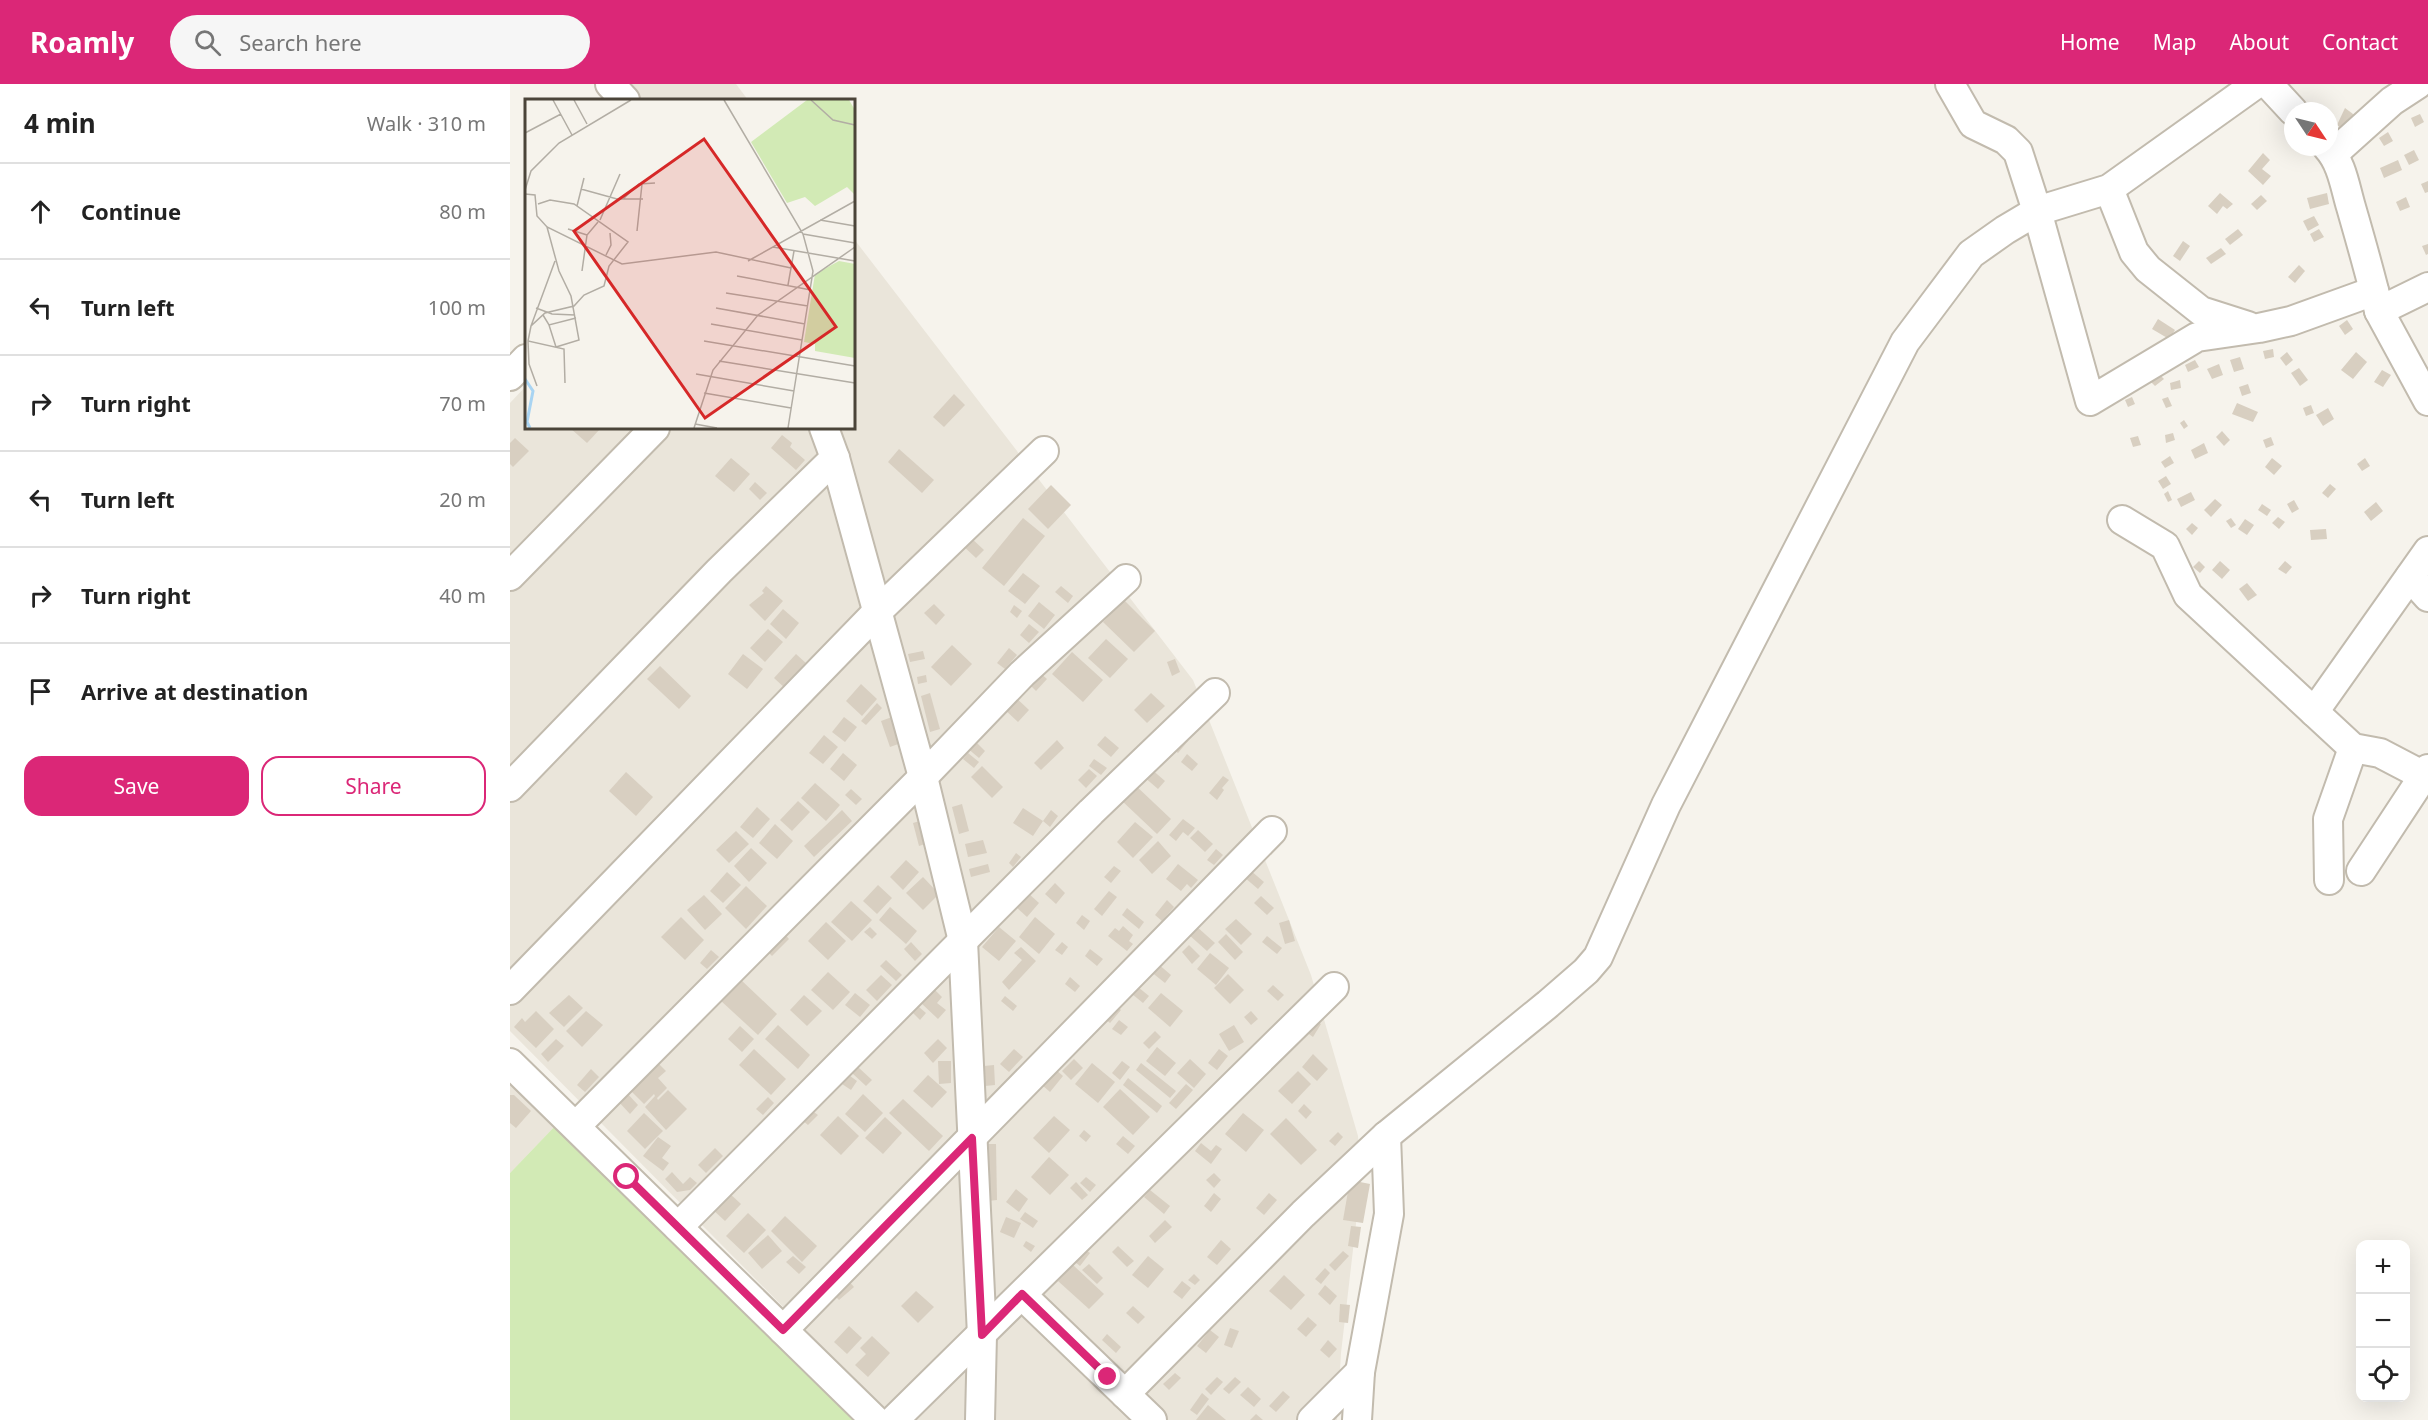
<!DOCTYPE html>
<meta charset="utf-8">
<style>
:root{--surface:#fff;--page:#f6f6f6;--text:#222;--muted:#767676;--line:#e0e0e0;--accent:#db2777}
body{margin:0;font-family:"Noto Sans",sans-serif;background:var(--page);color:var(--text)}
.controls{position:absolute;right:18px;bottom:18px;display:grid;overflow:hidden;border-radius:12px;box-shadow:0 6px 24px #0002}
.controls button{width:54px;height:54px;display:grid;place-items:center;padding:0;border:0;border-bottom:2px solid var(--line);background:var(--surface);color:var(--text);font:30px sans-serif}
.compass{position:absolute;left:1774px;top:18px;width:54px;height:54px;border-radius:50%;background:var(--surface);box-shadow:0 6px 24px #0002;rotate:125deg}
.stop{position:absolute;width:18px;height:18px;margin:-14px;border:4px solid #db2777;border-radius:50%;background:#fff}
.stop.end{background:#db2777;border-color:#fff;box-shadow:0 2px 6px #0008}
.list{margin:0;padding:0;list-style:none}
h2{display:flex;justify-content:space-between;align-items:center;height:78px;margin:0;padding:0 24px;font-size:26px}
h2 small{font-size:20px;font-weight:400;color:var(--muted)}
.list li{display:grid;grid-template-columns:39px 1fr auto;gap:18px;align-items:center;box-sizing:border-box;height:96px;padding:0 24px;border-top:2px solid var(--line)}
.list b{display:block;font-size:22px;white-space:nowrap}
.list em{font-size:20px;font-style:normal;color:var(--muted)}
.actions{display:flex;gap:12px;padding:18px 24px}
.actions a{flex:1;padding:14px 0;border:2px solid var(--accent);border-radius:18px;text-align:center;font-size:21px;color:var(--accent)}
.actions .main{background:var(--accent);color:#fff}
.icon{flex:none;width:33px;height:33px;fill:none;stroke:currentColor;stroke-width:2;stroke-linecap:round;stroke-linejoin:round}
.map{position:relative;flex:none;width:1918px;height:1336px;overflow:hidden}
header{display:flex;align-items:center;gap:36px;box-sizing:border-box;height:84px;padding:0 30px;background:var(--accent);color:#fff}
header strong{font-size:28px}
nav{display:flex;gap:33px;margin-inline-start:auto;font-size:21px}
.search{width:420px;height:54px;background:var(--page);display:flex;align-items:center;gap:15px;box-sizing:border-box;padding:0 21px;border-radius:33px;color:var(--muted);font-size:22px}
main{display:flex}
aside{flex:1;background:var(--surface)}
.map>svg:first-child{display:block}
</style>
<header>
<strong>Roamly</strong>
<div class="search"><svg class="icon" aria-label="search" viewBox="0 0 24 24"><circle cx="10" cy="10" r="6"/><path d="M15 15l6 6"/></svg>Search here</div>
<nav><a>Home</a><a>Map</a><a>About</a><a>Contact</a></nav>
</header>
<main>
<aside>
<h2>4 min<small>Walk · 310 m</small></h2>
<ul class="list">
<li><svg class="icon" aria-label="ahead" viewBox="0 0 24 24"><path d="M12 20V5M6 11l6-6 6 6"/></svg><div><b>Continue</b></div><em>80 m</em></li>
<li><svg class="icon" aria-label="left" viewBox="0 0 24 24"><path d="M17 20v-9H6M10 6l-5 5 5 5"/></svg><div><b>Turn left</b></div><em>100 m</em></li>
<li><svg class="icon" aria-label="right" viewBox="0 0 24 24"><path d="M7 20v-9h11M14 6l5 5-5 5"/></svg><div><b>Turn right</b></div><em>70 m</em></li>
<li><svg class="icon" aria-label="left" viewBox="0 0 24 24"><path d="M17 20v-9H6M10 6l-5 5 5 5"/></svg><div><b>Turn left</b></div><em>20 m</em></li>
<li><svg class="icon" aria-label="right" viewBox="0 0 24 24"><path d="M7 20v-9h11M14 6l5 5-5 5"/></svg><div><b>Turn right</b></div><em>40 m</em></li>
<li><svg class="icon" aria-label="arrive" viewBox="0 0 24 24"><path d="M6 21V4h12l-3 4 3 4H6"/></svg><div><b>Arrive at destination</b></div></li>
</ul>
<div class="actions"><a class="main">Save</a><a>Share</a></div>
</aside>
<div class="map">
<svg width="1918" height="1336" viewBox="0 0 1918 1336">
<rect width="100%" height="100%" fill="#f6f3ec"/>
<g fill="#eae5da">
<polygon points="114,0 226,0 238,16 127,16"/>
<polygon points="344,155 683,596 801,891 848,1052 851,1097 831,1269 827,1336 385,1336 0,947 0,319 16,302 16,344 344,344"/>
<polygon points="0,991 47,1040 0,1089"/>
</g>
<polygon fill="#d2eab5" points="47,1040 347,1336 0,1336 0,1089"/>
<g fill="#d8cfc1">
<polygon points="1835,24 1847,33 1836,48 1827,41"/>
<polygon points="1910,30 1914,38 1905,43 1901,34"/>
<polygon points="1878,48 1883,57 1874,62 1869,54"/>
<polygon points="1904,66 1909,76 1899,81 1894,71"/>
<polygon points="1753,69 1760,76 1752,85 1761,92 1753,101 1738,87"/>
<polygon points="1888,76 1892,86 1874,94 1870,84"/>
<polygon points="1918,97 1918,108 1915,109 1911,100"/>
<polygon points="1710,109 1723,120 1717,125 1713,122 1707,130 1698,122"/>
<polygon points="1817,109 1819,120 1800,125 1797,114"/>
<polygon points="1751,111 1757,117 1747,126 1741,120"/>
<polygon points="1896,113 1900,123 1890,127 1886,118"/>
<polygon points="1804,132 1809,141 1798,147 1793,137"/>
<polygon points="1728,145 1733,151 1720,161 1715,155"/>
<polygon points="1809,145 1814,153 1804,158 1800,150"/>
<polygon points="1673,157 1680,162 1670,177 1663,172"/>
<polygon points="1918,160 1918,170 1916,171 1912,162"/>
<polygon points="1711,164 1716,170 1701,180 1696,174"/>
<polygon points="1789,181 1795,187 1785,199 1778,193"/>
<polygon points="1648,235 1665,246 1659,255 1642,245"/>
<polygon points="1837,236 1843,245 1835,251 1829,242"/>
<polygon points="1763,265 1764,273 1755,275 1753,267"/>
<polygon points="1777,268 1783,276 1776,282 1770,274"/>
<polygon points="1846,268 1857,278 1843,295 1831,286"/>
<polygon points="1730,273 1734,285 1724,288 1720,276"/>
<polygon points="1685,276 1689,283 1678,288 1675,281"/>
<polygon points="1709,280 1713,291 1702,295 1697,285"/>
<polygon points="1789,284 1798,296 1790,302 1781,289"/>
<polygon points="1872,286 1881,291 1873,303 1864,298"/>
<polygon points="1649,290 1654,295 1645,302 1640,297"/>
<polygon points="1670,296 1671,304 1661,306 1660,299"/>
<polygon points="1738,300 1741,309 1732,312 1729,303"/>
<polygon points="444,310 455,321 434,343 423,333"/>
<polygon points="1622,313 1625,320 1618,323 1615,316"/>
<polygon points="1658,313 1662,322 1656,324 1652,315"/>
<polygon points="1727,319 1748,328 1743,338 1722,330"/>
<polygon points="1801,321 1804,329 1796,332 1793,324"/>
<polygon points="1818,324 1824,335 1813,342 1806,331"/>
<polygon points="1674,336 1678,342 1674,345 1670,339"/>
<polygon points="60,344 91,344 77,359"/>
<polygon points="1712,347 1720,356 1714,362 1706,353"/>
<polygon points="1663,349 1665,356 1656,359 1655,351"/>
<polygon points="272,351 282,359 280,363 295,376 286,386 261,364"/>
<polygon points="1628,352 1631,361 1623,363 1620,354"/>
<polygon points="1761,353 1764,361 1756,364 1753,356"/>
<polygon points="5,354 19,367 3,383 0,380 0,359"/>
<polygon points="1694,359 1698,369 1685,375 1681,366"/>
<polygon points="389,365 424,396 412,409 378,378"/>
<polygon points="1660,372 1664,379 1655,384 1651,378"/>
<polygon points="221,374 240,390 224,408 205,392"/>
<polygon points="1762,374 1772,382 1764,391 1755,383"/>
<polygon points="1855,374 1860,382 1852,387 1847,380"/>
<polygon points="1656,392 1661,400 1653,405 1648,397"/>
<polygon points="245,398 257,409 250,416 239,405"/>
<polygon points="1820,400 1826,405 1818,414 1812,409"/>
<polygon points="541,401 561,421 538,445 518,425"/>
<polygon points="1658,407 1662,416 1658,418 1654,410"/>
<polygon points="1681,408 1685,416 1671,423 1667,415"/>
<polygon points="1705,415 1712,421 1701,433 1694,426"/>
<polygon points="1784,416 1789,425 1782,429 1777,420"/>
<polygon points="1866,418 1873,427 1861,437 1854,428"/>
<polygon points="1752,420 1761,426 1757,432 1748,426"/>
<polygon points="1768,433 1775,438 1769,445 1762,439"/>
<polygon points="513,434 535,452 494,502 472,484"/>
<polygon points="1721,434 1726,441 1721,444 1716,437"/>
<polygon points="1735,435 1744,441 1737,451 1728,445"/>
<polygon points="1682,439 1688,444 1682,451 1676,445"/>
<polygon points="1816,445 1817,455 1801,456 1800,446"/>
<polygon points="459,452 474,466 466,474 451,460"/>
<polygon points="1689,477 1695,483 1690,489 1683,483"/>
<polygon points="1710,477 1720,486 1712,495 1702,486"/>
<polygon points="1775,477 1782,483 1776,490 1768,485"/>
<polygon points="513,489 530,502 515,520 498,507"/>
<polygon points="1737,499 1747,511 1738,517 1729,505"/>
<polygon points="256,502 273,517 255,537 239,521 254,509 252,507"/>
<polygon points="551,502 563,512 558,519 545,508"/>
<polygon points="614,516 645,547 624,568 593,538"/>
<polygon points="529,518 545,531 534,545 518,532"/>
<polygon points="424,520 435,531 426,541 414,529"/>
<polygon points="504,521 512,527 507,534 500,528"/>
<polygon points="273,525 289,539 276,555 260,540"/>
<polygon points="519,540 529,548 519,559 510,551"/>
<polygon points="258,545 273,558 255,578 240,564"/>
<polygon points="596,555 618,575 600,594 578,574"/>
<polygon points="442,561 462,580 441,602 421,583"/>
<polygon points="499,564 507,571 495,585 487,579"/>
<polygon points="413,567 415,575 400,578 398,570"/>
<polygon points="562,568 593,596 573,618 542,590"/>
<polygon points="233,570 253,585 237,605 218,590"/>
<polygon points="286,570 298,581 276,605 264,594"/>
<polygon points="665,575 670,588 662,592 657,578"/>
<polygon points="150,582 181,612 169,625 137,595"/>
<polygon points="529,588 537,595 526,607 518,599"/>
<polygon points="416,591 417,598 408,600 407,593"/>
<polygon points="351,600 367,615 352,632 336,617"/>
<polygon points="420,609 430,645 420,648 411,612"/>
<polygon points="641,609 655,622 637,639 624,626"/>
<polygon points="504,612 519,626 508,638 493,624"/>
<polygon points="367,619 372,624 356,641 351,637"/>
<polygon points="334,633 347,643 335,658 322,648"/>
<polygon points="382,633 391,659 380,663 371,637"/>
<polygon points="314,651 328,663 313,680 299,669"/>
<polygon points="595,652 609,664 601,673 587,661"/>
<polygon points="672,652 678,657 668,669 662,664"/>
<polygon points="463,655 475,667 469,674 456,663"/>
<polygon points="547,656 554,664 531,686 524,679"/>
<polygon points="333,669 347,681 334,697 320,685"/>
<polygon points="458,669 469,678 464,684 453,675"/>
<polygon points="677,670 688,680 682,687 671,678"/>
<polygon points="584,675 597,684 591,691 579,682"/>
<polygon points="472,682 493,703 482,714 461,693"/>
<polygon points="640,684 655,697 648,705 633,692"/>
<polygon points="579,685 587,692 576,704 568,696"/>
<polygon points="116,688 143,713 126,732 99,707"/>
<polygon points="713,692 719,696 712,704 714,706 707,716 699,709"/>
<polygon points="305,699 330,721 316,737 291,714"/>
<polygon points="624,700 661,735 647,750 610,715"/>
<polygon points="341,705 352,715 346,721 335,711"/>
<polygon points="288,717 300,728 282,747 270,736"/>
<polygon points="452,720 459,747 449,750 442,723"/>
<polygon points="247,723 260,735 243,754 230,743"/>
<polygon points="513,724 533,737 523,752 503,739"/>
<polygon points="332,726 342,737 304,773 294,762"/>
<polygon points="541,726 548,732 540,743 533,737"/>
<polygon points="673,735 685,744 678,752 673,748 666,757 659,751"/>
<polygon points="413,736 418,759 409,762 403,739"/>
<polygon points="625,738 643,753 623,774 607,758"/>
<polygon points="265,740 283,757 267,775 249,759"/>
<polygon points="688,746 703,760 695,768 680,754"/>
<polygon points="226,747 239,760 219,779 206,766"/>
<polygon points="473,756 477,769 458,773 455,760"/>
<polygon points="648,757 661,772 642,790 629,776"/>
<polygon points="241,764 257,779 239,798 224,782"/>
<polygon points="706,765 713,771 704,781 697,776"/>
<polygon points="506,769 511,773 503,783 499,779"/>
<polygon points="396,776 409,788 393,806 380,793"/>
<polygon points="478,780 480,788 461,793 459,785"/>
<polygon points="668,780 688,796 681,804 677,800 671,807 656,795"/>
<polygon points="604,782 611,787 601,799 594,793"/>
<polygon points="740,786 754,798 748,805 734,793"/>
<polygon points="217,788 231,801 213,819 200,807"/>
<polygon points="413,793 429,810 413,826 396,809"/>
<polygon points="545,799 555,809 546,820 535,810"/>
<polygon points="368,801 382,814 367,830 353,817"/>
<polygon points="236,802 257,822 236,845 215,824"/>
<polygon points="599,807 607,813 592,832 584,825"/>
<polygon points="518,809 529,819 517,833 506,823"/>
<polygon points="194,811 212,830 195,846 177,826"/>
<polygon points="751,812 764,824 757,831 744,819"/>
<polygon points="657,816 664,823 652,837 645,831"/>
<polygon points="341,817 362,836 342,857 321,838"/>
<polygon points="380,823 407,847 396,860 369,836"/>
<polygon points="617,824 634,838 629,845 612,831"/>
<polygon points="572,831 580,837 574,846 566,839"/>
<polygon points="171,833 194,856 175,876 151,853"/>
<polygon points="525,833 545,850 529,870 509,853"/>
<polygon points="726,835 742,850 731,861 715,845"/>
<polygon points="779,836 785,857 775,860 769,839"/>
<polygon points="316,838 336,857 318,876 298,857"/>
<polygon points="613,842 623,851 619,857 623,860 617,867 598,852 605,844 609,847"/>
<polygon points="686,842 705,859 697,867 678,850"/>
<polygon points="360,843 367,850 362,855 354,848"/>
<polygon points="489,843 506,857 489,877 472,863"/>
<polygon points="272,847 279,855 262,872 254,864"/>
<polygon points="716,850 733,868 725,876 708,858"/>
<polygon points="757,852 772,864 767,870 752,858"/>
<polygon points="401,858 412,870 405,877 394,865"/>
<polygon points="552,858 558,863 552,871 545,866"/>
<polygon points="679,861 690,872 682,880 672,868"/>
<polygon points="511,863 526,877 499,906 492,898 512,876 504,869"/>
<polygon points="580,865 593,875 587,882 575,872"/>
<polygon points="201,866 209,873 197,885 190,879"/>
<polygon points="700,869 719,884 706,901 687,885"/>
<polygon points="376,876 392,891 386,897 370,882"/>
<polygon points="647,879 661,891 655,899 640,887"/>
<polygon points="318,888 340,908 323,926 301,906"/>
<polygon points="718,890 734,906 720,920 704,904"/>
<polygon points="371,891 382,901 367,917 356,906"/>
<polygon points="560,893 570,902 565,908 555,900"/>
<polygon points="230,895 267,930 248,951 210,916"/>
<polygon points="763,901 774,911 768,917 757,907"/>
<polygon points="628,903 639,912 633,919 622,910"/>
<polygon points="423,904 432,913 427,919 436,926 428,935 410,918"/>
<polygon points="345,909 360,921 350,933 335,921"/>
<polygon points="651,909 673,927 660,943 638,924"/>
<polygon points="59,911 73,924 54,943 39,929"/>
<polygon points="294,911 312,927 297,942 280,926"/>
<polygon points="495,912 507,922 503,927 491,917"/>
<polygon points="604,920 611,926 600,939 593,933"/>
<polygon points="409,923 416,929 410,936 403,929"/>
<polygon points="26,927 44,945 26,964 4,943 12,934 15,938"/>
<polygon points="76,927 93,941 72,963 56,947"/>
<polygon points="741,927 748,935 741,941 734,933"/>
<polygon points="800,933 811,940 803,953 792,945"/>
<polygon points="609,936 618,943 611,951 602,945"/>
<polygon points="268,941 300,971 288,985 255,955"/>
<polygon points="724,941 734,958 719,967 709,950"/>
<polygon points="230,942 244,955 232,968 218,955"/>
<polygon points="645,947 651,953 639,965 633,959"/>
<polygon points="46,955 54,962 38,978 31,970"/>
<polygon points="428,955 437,964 423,979 414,969"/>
<polygon points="647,963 666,979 655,992 636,977"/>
<polygon points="244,965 276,995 261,1011 229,981"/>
<polygon points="504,965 513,973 499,988 490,980"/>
<polygon points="709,965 718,972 707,986 698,979"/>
<polygon points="803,970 818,985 807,997 792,983"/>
<polygon points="564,975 573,984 561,996 552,987"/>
<polygon points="680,975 696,990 684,1004 667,989"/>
<polygon points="145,976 156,987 148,994 157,1004 147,1014 148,1016 158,1006 177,1025 156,1046 135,1023 145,1012 144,1010 134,1020 117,1003"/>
<polygon points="428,977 441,977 441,999 429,1000"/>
<polygon points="612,977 620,983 610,996 602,989"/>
<polygon points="582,979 605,998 588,1019 565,1000"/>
<polygon points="631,979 666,1007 660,1014 626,986"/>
<polygon points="484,981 485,1001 475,1002 474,982"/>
<polygon points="348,983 362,996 356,1002 342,989"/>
<polygon points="81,985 89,993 75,1008 67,1001"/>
<polygon points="545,985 553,992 540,1008 532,1001"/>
<polygon points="788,987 801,1000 782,1020 768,1007"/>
<polygon points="336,989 347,997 341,1006 329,998"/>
<polygon points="418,991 437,1008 422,1024 403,1007"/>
<polygon points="618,994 652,1022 647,1029 613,1001"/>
<polygon points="676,1000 683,1006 666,1025 659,1019"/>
<polygon points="610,1005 640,1033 623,1051 593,1023"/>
<polygon points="116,1008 128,1021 120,1030 107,1016"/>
<polygon points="353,1010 373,1029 355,1048 335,1030"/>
<polygon points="0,1011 4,1011 21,1027 6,1044 0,1039"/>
<polygon points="258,1013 264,1019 253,1031 246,1025"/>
<polygon points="393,1015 433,1052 419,1067 379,1029"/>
<polygon points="794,1020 802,1028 796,1035 788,1027"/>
<polygon points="301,1026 308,1031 298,1041 292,1036"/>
<polygon points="134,1029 153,1047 135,1065 117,1047"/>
<polygon points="733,1029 754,1046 736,1068 715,1050"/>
<polygon points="328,1032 349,1052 331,1071 310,1051"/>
<polygon points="544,1032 560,1046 539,1069 523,1054"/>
<polygon points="375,1033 392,1049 373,1070 355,1054"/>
<polygon points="776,1034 807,1066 791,1081 760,1050"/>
<polygon points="574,1046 581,1052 576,1058 569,1052"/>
<polygon points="828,1048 833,1053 825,1062 819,1057"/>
<polygon points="613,1052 625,1062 618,1070 606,1060"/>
<polygon points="148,1053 161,1062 152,1074 159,1079 153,1087 133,1072"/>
<polygon points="691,1059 701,1067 706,1061 712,1065 701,1080 685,1067"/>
<polygon points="476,1060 486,1060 487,1116 478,1117"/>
<polygon points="205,1064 213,1072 196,1089 188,1081"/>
<polygon points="539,1073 559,1091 540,1111 521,1093"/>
<polygon points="162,1088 173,1100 180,1093 187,1099 180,1106 167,1108 155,1095"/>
<polygon points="704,1089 711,1096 704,1104 696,1096"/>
<polygon points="576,1093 586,1101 580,1108 570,1099"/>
<polygon points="840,1096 860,1100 853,1139 833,1136"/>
<polygon points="566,1098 578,1111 572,1116 560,1104"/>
<polygon points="506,1105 518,1115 509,1128 496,1118"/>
<polygon points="640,1106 660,1122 654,1130 634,1113"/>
<polygon points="217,1107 231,1120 215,1137 201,1124"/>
<polygon points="704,1109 711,1115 701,1128 694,1122"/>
<polygon points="759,1109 767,1116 754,1131 746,1124"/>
<polygon points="515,1128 528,1137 523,1144 510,1135"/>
<polygon points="238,1129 256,1146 234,1169 216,1152"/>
<polygon points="275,1132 307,1162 292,1178 261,1147"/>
<polygon points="496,1133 511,1139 504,1154 490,1148"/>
<polygon points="655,1136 662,1143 645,1159 639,1152"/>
<polygon points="841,1142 851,1143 848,1164 838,1162"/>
<polygon points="258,1151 272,1167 252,1185 238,1169"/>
<polygon points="711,1156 721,1165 707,1181 697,1173"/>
<polygon points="516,1157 525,1162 521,1168 513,1162"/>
<polygon points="570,1162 580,1169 570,1182 561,1175"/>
<polygon points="608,1162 624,1177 617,1183 602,1168"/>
<polygon points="833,1167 839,1172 825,1187 819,1181"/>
<polygon points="283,1172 296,1183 289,1190 276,1178"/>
<polygon points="638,1172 654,1185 638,1204 622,1191"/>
<polygon points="579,1180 593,1194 587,1200 572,1186"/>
<polygon points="563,1181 594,1210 579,1225 548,1197"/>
<polygon points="815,1184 820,1189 811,1200 805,1195"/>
<polygon points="684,1190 690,1196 685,1201 678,1196"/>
<polygon points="774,1191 795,1211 781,1226 759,1207"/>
<polygon points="336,1194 344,1203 329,1216 321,1208"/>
<polygon points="672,1197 681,1204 672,1215 663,1208"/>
<polygon points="815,1201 827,1212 820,1221 808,1210"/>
<polygon points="406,1207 424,1223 408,1239 391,1222"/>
<polygon points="830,1220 840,1221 838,1239 829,1238"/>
<polygon points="623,1222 635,1233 628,1240 616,1229"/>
<polygon points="798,1233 807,1241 796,1253 787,1245"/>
<polygon points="339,1242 352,1254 337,1270 324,1258"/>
<polygon points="720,1244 729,1247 722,1264 714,1261"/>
<polygon points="700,1246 709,1253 696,1269 687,1262"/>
<polygon points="597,1250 611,1263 606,1269 592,1256"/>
<polygon points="362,1252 380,1269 358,1293 345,1281 356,1270 350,1264"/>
<polygon points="818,1256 827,1265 819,1274 810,1266"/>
<polygon points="665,1289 671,1294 659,1306 653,1300"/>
<polygon points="707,1293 713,1298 701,1311 695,1305"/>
<polygon points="725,1293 731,1298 719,1310 713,1305"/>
<polygon points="738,1303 751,1315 744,1323 730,1311"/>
<polygon points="773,1307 780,1313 766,1328 759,1322"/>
<polygon points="692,1309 699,1315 687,1331 680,1326"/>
<polygon points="698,1321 716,1336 686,1336"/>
<polygon points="746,1330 753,1336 740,1336"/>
</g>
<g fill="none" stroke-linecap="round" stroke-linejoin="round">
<g stroke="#c2bbae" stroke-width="32">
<g id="minor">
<polyline points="100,0 115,16"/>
<polyline points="1440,0 1463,40 1496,56 1508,68 1527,127 1580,317 1687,253 1749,244 1781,237 1864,207"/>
<polyline points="1758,0 1783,27"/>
<path d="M1817,63C1832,79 1835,103 1841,123C1851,158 1861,192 1869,227L1918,203"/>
<polyline points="1823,70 1882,17 1908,0"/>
<polyline points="1599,105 1624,168 1638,185 1691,227 1738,242"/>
<polyline points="1869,227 1918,317"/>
<polyline points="0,292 16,275"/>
<polyline points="314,344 325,374 413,693 453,857 472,1251 470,1336"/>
<polyline points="1612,436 1655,462 1678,511 1843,664 1870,669 1914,692"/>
<polyline points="0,492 145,344"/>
<polyline points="1900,493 1918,513"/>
<polyline points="1804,628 1918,467"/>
<polyline points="0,703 209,487 325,374"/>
<polyline points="1851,787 1918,685"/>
<polyline points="1819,796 1818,735 1843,664"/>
<polyline points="0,906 367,528 534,367"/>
<polyline points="0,979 365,1336"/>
<polyline points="66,1042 413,693 512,590 616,495"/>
<polyline points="168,1143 581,728 705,609"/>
<polyline points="512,1211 642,1336"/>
<polyline points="273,1246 762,747"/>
<polyline points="615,1310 793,1130 876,1052 1038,920 1076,887 1088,873 1156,721 1395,258 1461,170 1495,146 1527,127 1599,105 1746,0"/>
<polyline points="384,1336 824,903"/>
<polyline points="802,1336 850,1288"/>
<polyline points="847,1336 850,1288 879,1130 876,1052"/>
</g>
</g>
<use href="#minor" stroke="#fff" stroke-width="28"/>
</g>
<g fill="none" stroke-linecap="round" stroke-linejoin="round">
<polyline stroke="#db2777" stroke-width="8" points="117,1093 273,1246 462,1054 472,1251 512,1210 598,1293"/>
</g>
<g transform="translate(15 15)">
<rect width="330" height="330" fill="#f6f3ec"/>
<path d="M282,1H324L330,11V96L322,88L290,107L280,98L262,104L226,43ZM314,162L330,165V259L290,252V245L279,243L290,175Z" fill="#d2eab5"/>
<path fill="none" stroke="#a9d4f2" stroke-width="3" d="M0,280L8,292L2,323L5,329"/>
<path fill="none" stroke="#b2ada4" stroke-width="1.5" d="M28,1L47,36M49,1L62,25M199,1L278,135L288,172L263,329M286,1L308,21L330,26M0,34L36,15M56,90L92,100H118M0,91L6,72L34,44L106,1M0,95L10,96L12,117L22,128L97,165L191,153L266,169M98,100L114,85L130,84M13,105L25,101L49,105L103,143L84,167L79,187L59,196L49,207L20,214L6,227L3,242L39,250L40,284M52,107L59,79M75,121L95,75M295,121L330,127M22,128L34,172L46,197L54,241L31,248L24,226M43,130L62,136M112,132L117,85M278,135L330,144M248,148L330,162M81,156L86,146L85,134M223,162L330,102M57,172L62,136L73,123M212,177L286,191M263,186L269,152M201,194L283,207M11,209L27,215L50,216M191,209L280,225M18,216L24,226L51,219M186,225L277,241M6,227L30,162M3,242L4,265L12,287M179,242L330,267M194,262L330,284M171,275L269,292M179,294L266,309M170,325L192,329M169,329L188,271L233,216L330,148"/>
<path fill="#d62828" fill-opacity="0.15" stroke="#d62828" stroke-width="3" d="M179,40L311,228L180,319L49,132Z"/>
<rect width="330" height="330" fill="none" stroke="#4b4439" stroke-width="3"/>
</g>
</svg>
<div class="controls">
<button>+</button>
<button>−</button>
<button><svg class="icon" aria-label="locate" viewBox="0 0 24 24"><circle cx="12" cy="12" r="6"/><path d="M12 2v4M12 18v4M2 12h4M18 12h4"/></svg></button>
</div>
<svg class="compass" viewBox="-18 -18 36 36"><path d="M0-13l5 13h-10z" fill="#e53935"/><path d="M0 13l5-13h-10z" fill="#767676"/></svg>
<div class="stop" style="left:117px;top:1093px"></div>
<div class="stop end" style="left:598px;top:1293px"></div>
</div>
</main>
